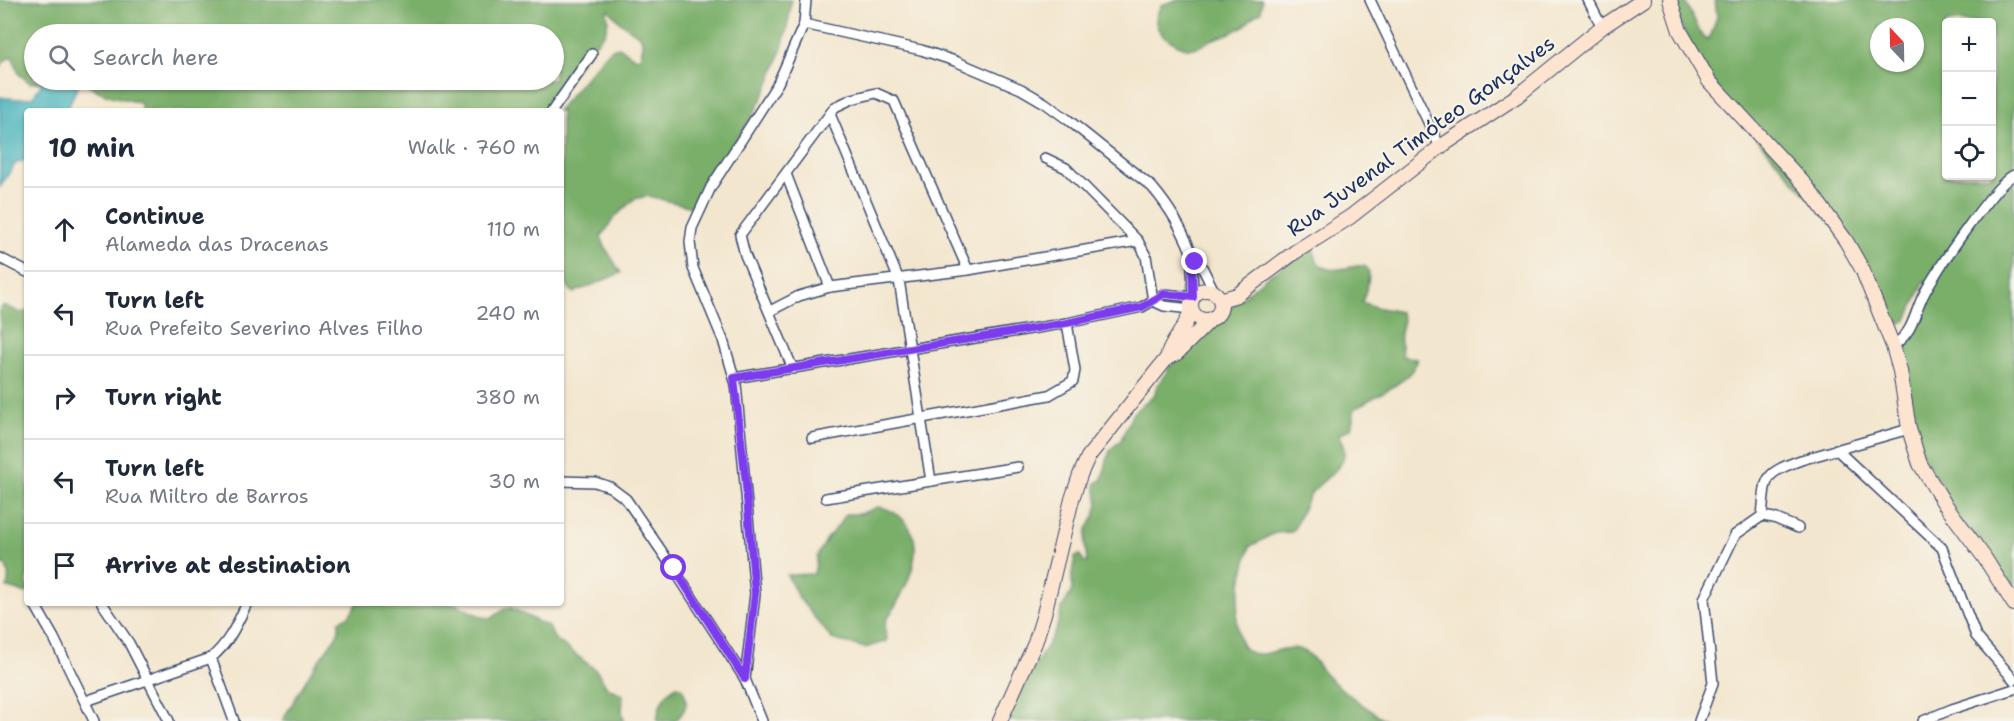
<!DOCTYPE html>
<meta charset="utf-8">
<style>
:root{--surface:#fff;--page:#f2f2f3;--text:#1f2937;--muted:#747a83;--line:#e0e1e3}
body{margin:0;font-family:"Shantell Sans",sans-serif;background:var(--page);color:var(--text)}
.controls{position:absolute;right:18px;top:18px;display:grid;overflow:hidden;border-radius:6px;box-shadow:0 2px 4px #0004}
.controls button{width:54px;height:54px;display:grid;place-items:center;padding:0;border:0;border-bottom:2px solid var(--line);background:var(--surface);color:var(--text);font:30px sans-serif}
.compass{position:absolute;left:1870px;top:18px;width:54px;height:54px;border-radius:50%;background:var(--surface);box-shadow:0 2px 4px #0004;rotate:338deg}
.stop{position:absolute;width:18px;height:18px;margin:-14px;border:4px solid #7c3aed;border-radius:50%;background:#fff}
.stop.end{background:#7c3aed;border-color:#fff;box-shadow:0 2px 6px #0008}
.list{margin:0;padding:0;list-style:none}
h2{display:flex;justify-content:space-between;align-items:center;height:78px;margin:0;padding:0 24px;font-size:26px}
h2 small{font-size:20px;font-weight:400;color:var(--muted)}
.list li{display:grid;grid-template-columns:39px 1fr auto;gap:18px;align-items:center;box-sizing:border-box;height:84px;padding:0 24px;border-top:2px solid var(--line)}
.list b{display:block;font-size:22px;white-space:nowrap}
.list p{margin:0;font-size:20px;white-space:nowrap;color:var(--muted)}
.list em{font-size:20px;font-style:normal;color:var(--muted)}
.icon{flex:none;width:33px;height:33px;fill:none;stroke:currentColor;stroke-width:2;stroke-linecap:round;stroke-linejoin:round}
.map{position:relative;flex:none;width:2014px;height:721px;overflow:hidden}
.search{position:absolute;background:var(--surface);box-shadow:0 2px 4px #0004;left:24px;top:24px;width:540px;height:66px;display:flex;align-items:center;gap:15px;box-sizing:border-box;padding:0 21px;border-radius:33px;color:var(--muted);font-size:22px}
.panel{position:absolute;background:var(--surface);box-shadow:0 2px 4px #0004;left:24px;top:108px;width:540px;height:498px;border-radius:6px}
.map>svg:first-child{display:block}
</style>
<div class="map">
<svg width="2014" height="721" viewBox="0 0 2014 721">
<rect width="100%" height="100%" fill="#f7f3e8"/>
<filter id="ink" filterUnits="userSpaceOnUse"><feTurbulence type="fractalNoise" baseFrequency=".0167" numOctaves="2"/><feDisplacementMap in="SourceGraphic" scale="12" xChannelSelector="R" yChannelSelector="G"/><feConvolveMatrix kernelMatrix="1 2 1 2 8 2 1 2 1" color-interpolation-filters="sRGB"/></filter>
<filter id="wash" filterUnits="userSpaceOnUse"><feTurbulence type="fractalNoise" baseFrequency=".008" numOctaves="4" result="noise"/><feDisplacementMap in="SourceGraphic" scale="24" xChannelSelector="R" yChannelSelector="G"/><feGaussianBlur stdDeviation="1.35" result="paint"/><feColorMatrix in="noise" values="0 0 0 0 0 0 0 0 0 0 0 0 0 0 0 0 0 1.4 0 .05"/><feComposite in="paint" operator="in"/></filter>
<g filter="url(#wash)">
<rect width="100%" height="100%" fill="#f3e6ce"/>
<g fill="#7aaf6b" stroke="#4a6f64" stroke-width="1.5" fill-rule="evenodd">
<path d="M0,0H791C788,40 771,87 749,121C739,136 728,151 718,167C709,181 703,197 696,212L688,206L648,196L634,199L614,218L601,237L606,249L621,273L573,293C555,271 568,269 561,250V111H557L604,56L612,49L619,47L636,58L640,57L643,46L641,37L620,22L609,10L607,11L608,21L605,33L586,54L546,111H141V103C123,98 96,96 85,80H554V34H34V80H44L41,82L30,83L19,74L12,56L4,61L0,68Z"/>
<path d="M1176,0H1262L1261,12C1252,15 1251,21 1244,26C1232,34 1221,36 1209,41C1205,43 1201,46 1197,47C1185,52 1162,38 1157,27C1154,19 1158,12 1161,5Z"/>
<path d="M1666,0H1684L1702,36L1706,40L1710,38L1717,17L1715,0H2014V585L2004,580L1958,517L1919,449L1912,415L1903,358L1906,344L1926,290L1927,282H1924L1907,320L1899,324L1891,320L1881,305L1857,253L1721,97ZM1946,22H1992V176H1946ZM1879,27H1915V63H1879Z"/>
<path d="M1313,247C1314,251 1315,257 1317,261C1334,289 1388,233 1362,302L1375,307L1400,312L1403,319L1400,333L1402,356L1417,359C1414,382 1373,395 1355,409L1351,428L1338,435C1357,464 1327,474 1312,492C1304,503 1299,519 1293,531C1287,534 1280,531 1273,534C1266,537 1259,543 1250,546C1244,568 1219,658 1261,654C1276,653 1290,643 1306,652C1314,657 1320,669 1327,676C1344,693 1366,707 1386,721H1006L1016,694L1028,678L1056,630L1062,608L1072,591V573L1075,557L1080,555L1084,562H1087L1085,544L1087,529L1094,518L1098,505L1095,484L1102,479L1110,450L1121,440L1133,413L1155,394L1156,388L1171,365L1204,330L1265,278Z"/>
<path d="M5,306L21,313L27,311V593L7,588C9,578 10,567 0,561V307Z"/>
<path d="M878,507C887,508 892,511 899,516C934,543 904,594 885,622L887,641L865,648L832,639L798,597L787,575L814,574L817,556L828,537L838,526L843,517L846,514H860Z"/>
<polygon points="358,603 453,603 482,617 492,618 506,608 511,608 549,627 554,638 596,670 607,687 623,695 622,713 624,721 282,721 312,670 336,637 339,630 339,621 348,617"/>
<path d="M677,686L682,688C690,702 686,711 675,721H657C659,705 663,693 677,686Z"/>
</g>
<polygon fill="#3fb0b9" stroke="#2d708c" stroke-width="1.5" points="44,80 81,80 66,111 27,111 27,159 15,164 0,187 0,97 17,99 33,97"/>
</g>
<g filter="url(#ink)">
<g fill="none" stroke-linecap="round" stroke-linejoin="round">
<g stroke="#3b4a6f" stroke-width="12">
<g id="street">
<polyline points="1370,0 1440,147"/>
<polyline points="1588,0 1602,27"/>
<polyline points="552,111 592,54"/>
<polyline points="830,114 899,280 931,481"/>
<polyline points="1045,158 1066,168 1138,241 1146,256 1153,301"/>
<polyline points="786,174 830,287"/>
<polyline points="0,258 27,272"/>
<polyline points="1195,262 1201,265 1215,293"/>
<polyline points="1153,301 1164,306 1191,309"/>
<polyline points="770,311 799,296 830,287 968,270 1138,241"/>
<path d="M1893,346C1914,331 1913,317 1923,296C1934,274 1995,183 2014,175"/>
<polyline points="793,369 745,255 740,235 835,107 852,99 876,93 894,101 968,270"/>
<path d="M734,378L1067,323L1142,307L1164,294L1193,297L1192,268L1195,262C1185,234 1172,210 1152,187L1067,119L1045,103L1021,89L955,61L921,50L804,24"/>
<polyline points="812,438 1049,395 1073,381 1075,370 1067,323"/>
<polyline points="1836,449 1942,548 1976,636 2014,680"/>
<polyline points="561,481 595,482 610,487 626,499 673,568 745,679"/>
<polyline points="826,498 1018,467"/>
<polyline points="1762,516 1774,518 1798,528"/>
<polyline points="34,603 54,638 94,721"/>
<polyline points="102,603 129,643 169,721"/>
<polyline points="211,658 234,721"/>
<path d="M86,701L211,658C229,643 237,624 247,603"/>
<polyline points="762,721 745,679 755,594 736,384 723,340 693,268 690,242 692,228 711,187 778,83 804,24 806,0"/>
<path d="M1699,721L1713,683L1704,599L1735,535L1762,516C1766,477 1762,474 1801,460L1909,429"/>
<polyline points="1923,721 1952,709 2014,689"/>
</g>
</g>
<g stroke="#3b4a6f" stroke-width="16">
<g id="secondary">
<polyline points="1670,0 1680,31 1709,81 1807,187 1846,241 1862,269 1893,346 1900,371 1909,429 1920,464 1944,503 1984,557 2014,604"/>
<circle cx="1206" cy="305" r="15"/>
<polyline points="1220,300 1237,295 1295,252 1350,217 1440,147 1517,96 1602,27 1643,0"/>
<polyline points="1167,358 1177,353 1212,318"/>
<path d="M1000,721L1035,643L1044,614L1072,499L1080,475L1088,457L1167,358C1171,340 1188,327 1191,309"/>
</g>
</g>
<use href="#street" stroke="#fff" stroke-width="9"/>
<use href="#secondary" stroke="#fde4d1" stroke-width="14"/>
</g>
</g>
<g fill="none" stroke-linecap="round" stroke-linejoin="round" filter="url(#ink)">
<polyline stroke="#7c3aed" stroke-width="8" points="674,568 745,679 755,594 745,474 734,378 1067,323 1142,307 1164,294 1193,297 1192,268 1195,262"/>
</g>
<g text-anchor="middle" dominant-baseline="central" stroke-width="4.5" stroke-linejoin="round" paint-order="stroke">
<g font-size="21" fill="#1b2f5e" stroke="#f7f3e8">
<text transform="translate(1421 136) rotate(-36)">Rua Juvenal Timóteo Gonçalves</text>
</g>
</g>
</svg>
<div class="controls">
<button>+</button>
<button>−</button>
<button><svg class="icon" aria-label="locate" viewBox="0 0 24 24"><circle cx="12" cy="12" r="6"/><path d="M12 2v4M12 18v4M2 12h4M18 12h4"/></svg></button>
</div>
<svg class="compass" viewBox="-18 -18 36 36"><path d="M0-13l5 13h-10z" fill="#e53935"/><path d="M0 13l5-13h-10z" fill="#747a83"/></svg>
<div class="stop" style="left:674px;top:568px"></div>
<div class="stop end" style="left:1195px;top:262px"></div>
<div class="search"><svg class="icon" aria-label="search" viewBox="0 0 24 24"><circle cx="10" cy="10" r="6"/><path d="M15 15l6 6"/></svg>Search here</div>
<section class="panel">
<h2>10 min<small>Walk · 760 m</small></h2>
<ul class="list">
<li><svg class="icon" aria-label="ahead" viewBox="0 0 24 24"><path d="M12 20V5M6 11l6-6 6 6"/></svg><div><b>Continue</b><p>Alameda das Dracenas</p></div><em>110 m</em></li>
<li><svg class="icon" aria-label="left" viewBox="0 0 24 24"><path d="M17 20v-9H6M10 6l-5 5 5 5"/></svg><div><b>Turn left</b><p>Rua Prefeito Severino Alves Filho</p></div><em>240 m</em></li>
<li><svg class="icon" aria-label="right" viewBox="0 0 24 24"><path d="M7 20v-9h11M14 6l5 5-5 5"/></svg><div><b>Turn right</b></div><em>380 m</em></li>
<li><svg class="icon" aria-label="left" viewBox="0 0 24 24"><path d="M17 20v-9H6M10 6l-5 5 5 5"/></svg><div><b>Turn left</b><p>Rua Miltro de Barros</p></div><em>30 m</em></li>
<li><svg class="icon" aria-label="arrive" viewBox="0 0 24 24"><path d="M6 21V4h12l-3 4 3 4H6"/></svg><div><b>Arrive at destination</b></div></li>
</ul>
</section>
</div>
